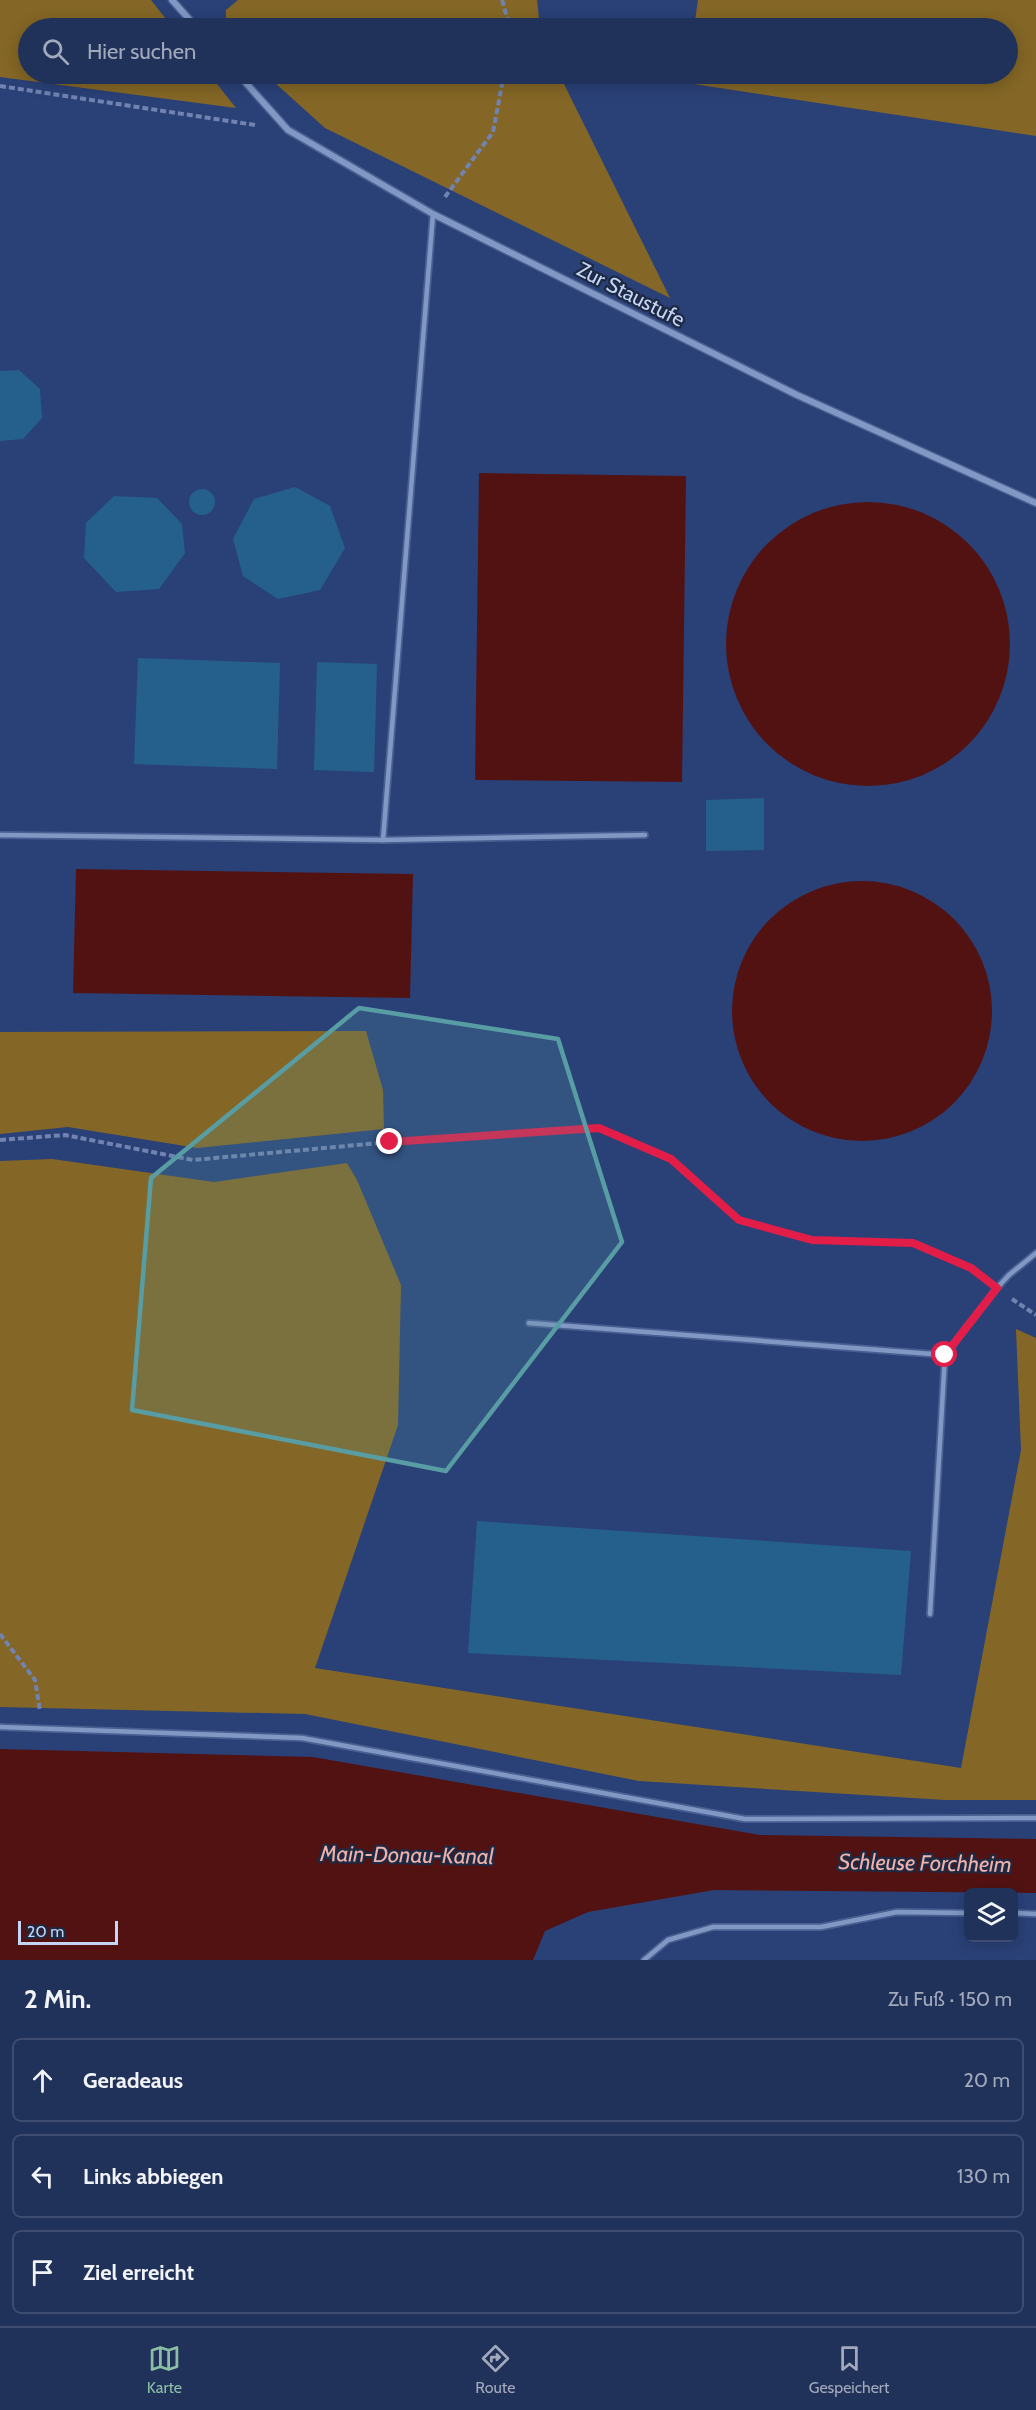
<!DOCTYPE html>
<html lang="de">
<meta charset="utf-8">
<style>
:root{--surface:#20315a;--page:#283960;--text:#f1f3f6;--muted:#a2a9bb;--line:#3d4c70;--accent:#8abfa5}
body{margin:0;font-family:Cabin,sans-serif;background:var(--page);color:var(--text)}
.controls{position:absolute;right:18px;bottom:18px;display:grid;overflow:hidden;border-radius:9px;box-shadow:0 3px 15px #0003}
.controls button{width:54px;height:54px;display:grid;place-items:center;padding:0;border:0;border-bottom:2px solid var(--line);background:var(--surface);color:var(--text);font:30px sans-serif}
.scale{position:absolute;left:18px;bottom:15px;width:100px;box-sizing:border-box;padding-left:6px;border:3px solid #c5d5f6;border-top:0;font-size:16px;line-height:21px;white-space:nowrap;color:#c5d5f6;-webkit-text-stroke:4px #1e2a43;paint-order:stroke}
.stop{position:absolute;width:18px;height:18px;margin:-14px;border:4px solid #e11d48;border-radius:50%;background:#fff}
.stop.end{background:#e11d48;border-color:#fff;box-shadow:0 2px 6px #0008}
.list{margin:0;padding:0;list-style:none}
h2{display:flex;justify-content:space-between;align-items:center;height:78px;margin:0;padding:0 24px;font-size:26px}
h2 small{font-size:20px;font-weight:400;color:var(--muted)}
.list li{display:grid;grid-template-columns:39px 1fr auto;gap:18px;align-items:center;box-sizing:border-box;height:84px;margin:0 12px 12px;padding:0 12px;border:2px solid var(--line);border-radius:9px}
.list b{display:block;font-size:22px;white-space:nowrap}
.list em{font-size:20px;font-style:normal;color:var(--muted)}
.icon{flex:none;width:33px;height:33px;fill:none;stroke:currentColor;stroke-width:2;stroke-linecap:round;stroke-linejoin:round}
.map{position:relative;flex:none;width:1036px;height:1960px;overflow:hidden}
.search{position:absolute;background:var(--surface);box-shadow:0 3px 15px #0003;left:18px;right:18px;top:18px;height:66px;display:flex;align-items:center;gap:15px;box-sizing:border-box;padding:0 21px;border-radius:33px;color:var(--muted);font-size:22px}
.sheet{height:366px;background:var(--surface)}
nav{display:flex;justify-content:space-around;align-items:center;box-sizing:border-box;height:84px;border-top:2px solid var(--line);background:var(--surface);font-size:16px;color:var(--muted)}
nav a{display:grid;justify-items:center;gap:3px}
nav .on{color:var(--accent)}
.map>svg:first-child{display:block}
</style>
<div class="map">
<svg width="1036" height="1960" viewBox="0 0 1036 1960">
<rect width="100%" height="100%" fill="#2a4178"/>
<g fill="#846726">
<polygon points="0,0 151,0 173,28 28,28 28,74 209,74 236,108 0,77"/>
<polygon points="238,0 537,0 540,28 226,28 226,10"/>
<polygon points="698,0 1036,0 1036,136 687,83 688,74 1008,74 1008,28 694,28"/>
<polygon points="265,74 559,74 670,298 325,128"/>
<polygon points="366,1031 383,1090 384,1129 197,1148 68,1127 0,1134 0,1032"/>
<polygon points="52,1159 214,1182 347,1163 357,1180 401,1285 398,1425 315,1668 961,1768 1021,1450 1016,1329 1036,1338 1036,1800 945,1800 639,1781 305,1714 0,1707 0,1161"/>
</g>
<g fill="#521212">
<polygon points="479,473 686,476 682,782 475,780"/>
<circle cx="868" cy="644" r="142"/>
<polygon points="76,869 413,874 410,998 73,993"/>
<circle cx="862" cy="1011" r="130"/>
<polygon points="0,1749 313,1757 760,1835 1036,1839 1036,1893 714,1890 588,1912 545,1931 533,1960 0,1960"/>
</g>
<g fill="#25608c">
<polygon points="19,370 40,389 42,418 23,439 0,441 0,371"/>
<polygon points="295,487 330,506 345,548 320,590 278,599 243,576 233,539 254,499"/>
<circle cx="202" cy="502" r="13"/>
<polygon points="114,496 157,498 182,524 185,553 159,589 116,592 84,558 86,523"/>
<polygon points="138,658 280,663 277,769 134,764"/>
<polygon points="317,662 377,664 374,772 314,770"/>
<polygon points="764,798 764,850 706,851 706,800"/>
<polygon points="477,1521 911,1551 901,1675 468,1653"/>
</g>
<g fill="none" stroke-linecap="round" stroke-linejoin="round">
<g stroke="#495f91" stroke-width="8">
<g id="service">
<polyline points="0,835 383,840 645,835"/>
<polyline points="383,840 433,214"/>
<polyline points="529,1323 945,1355"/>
<polyline points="930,1614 945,1355 997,1288 1009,1275 1036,1253"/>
<polyline points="0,1727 302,1738 745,1819 1036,1818"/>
<polyline points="1014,1913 1036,1914"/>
<polyline points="644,1960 668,1940 713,1927 821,1927 897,1912 968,1913"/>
</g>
</g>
<g stroke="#495f91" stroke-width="9">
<g id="minor">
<polyline points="172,0 197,28"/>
<polyline points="238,74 288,130 433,214 797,395 1036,503"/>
</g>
</g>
<g stroke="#7083b1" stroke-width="4" stroke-dasharray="6 3" stroke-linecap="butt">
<polyline points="502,0 510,28"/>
<polyline points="0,86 255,125"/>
<polyline points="445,197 493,132 504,74"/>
<polyline points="0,1140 65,1135 193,1160 390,1142 599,1128 671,1159 739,1220 812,1240 913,1243 971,1268 982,1276"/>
<polyline points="1012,1299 1036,1315"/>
<polyline points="0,1634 35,1680 40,1711"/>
</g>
<use href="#service" stroke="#8298c4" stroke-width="4.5"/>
<use href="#minor" stroke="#8298c4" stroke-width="6"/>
</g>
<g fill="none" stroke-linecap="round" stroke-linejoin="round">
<polyline stroke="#e11d48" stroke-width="8" points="390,1142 599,1128 671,1159 739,1220 812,1240 913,1243 971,1268 997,1288 945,1355"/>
</g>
<path fill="#589ca4" fill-opacity="0.2" stroke="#589ca4" stroke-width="4.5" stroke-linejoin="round" d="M359,1008L558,1039L622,1242L446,1471L132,1410L151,1178Z"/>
<g text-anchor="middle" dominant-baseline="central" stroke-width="4.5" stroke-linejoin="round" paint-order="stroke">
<g font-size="21" fill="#c5d5f6" stroke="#1e2a43">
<text transform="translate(631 294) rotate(27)">Zur Staustufe</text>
</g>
<g font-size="22" font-style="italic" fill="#f0b1ab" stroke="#1e2a43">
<text transform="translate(407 1855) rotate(1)">Main-Donau-Kanal</text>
<text transform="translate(925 1863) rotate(1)">Schleuse Forchheim</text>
</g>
</g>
</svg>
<div class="controls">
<button><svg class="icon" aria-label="layers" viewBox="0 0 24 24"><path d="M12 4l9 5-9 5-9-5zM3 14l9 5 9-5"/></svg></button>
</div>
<div class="scale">20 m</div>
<div class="stop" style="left:945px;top:1355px"></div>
<div class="stop end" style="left:390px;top:1142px"></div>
<div class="search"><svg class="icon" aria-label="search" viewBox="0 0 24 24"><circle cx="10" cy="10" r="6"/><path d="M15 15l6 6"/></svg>Hier suchen</div>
</div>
<section class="sheet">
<h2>2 Min.<small>Zu Fuß · 150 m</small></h2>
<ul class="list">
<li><svg class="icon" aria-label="ahead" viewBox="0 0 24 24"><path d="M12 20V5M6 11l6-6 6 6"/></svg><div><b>Geradeaus</b></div><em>20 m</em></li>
<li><svg class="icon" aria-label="left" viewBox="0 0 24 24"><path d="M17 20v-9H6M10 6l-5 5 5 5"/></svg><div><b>Links abbiegen</b></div><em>130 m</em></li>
<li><svg class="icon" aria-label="arrive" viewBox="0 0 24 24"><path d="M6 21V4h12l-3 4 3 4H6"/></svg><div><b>Ziel erreicht</b></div></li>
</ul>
</section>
<nav>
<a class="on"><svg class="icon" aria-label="map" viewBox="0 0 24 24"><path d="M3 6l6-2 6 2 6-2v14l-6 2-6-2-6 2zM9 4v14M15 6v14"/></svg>Karte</a>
<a><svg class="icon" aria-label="directions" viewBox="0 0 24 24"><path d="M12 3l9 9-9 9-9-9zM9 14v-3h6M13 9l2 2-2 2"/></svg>Route</a>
<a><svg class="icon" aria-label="saved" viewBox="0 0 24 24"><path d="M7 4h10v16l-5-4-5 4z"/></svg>Gespeichert</a>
</nav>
